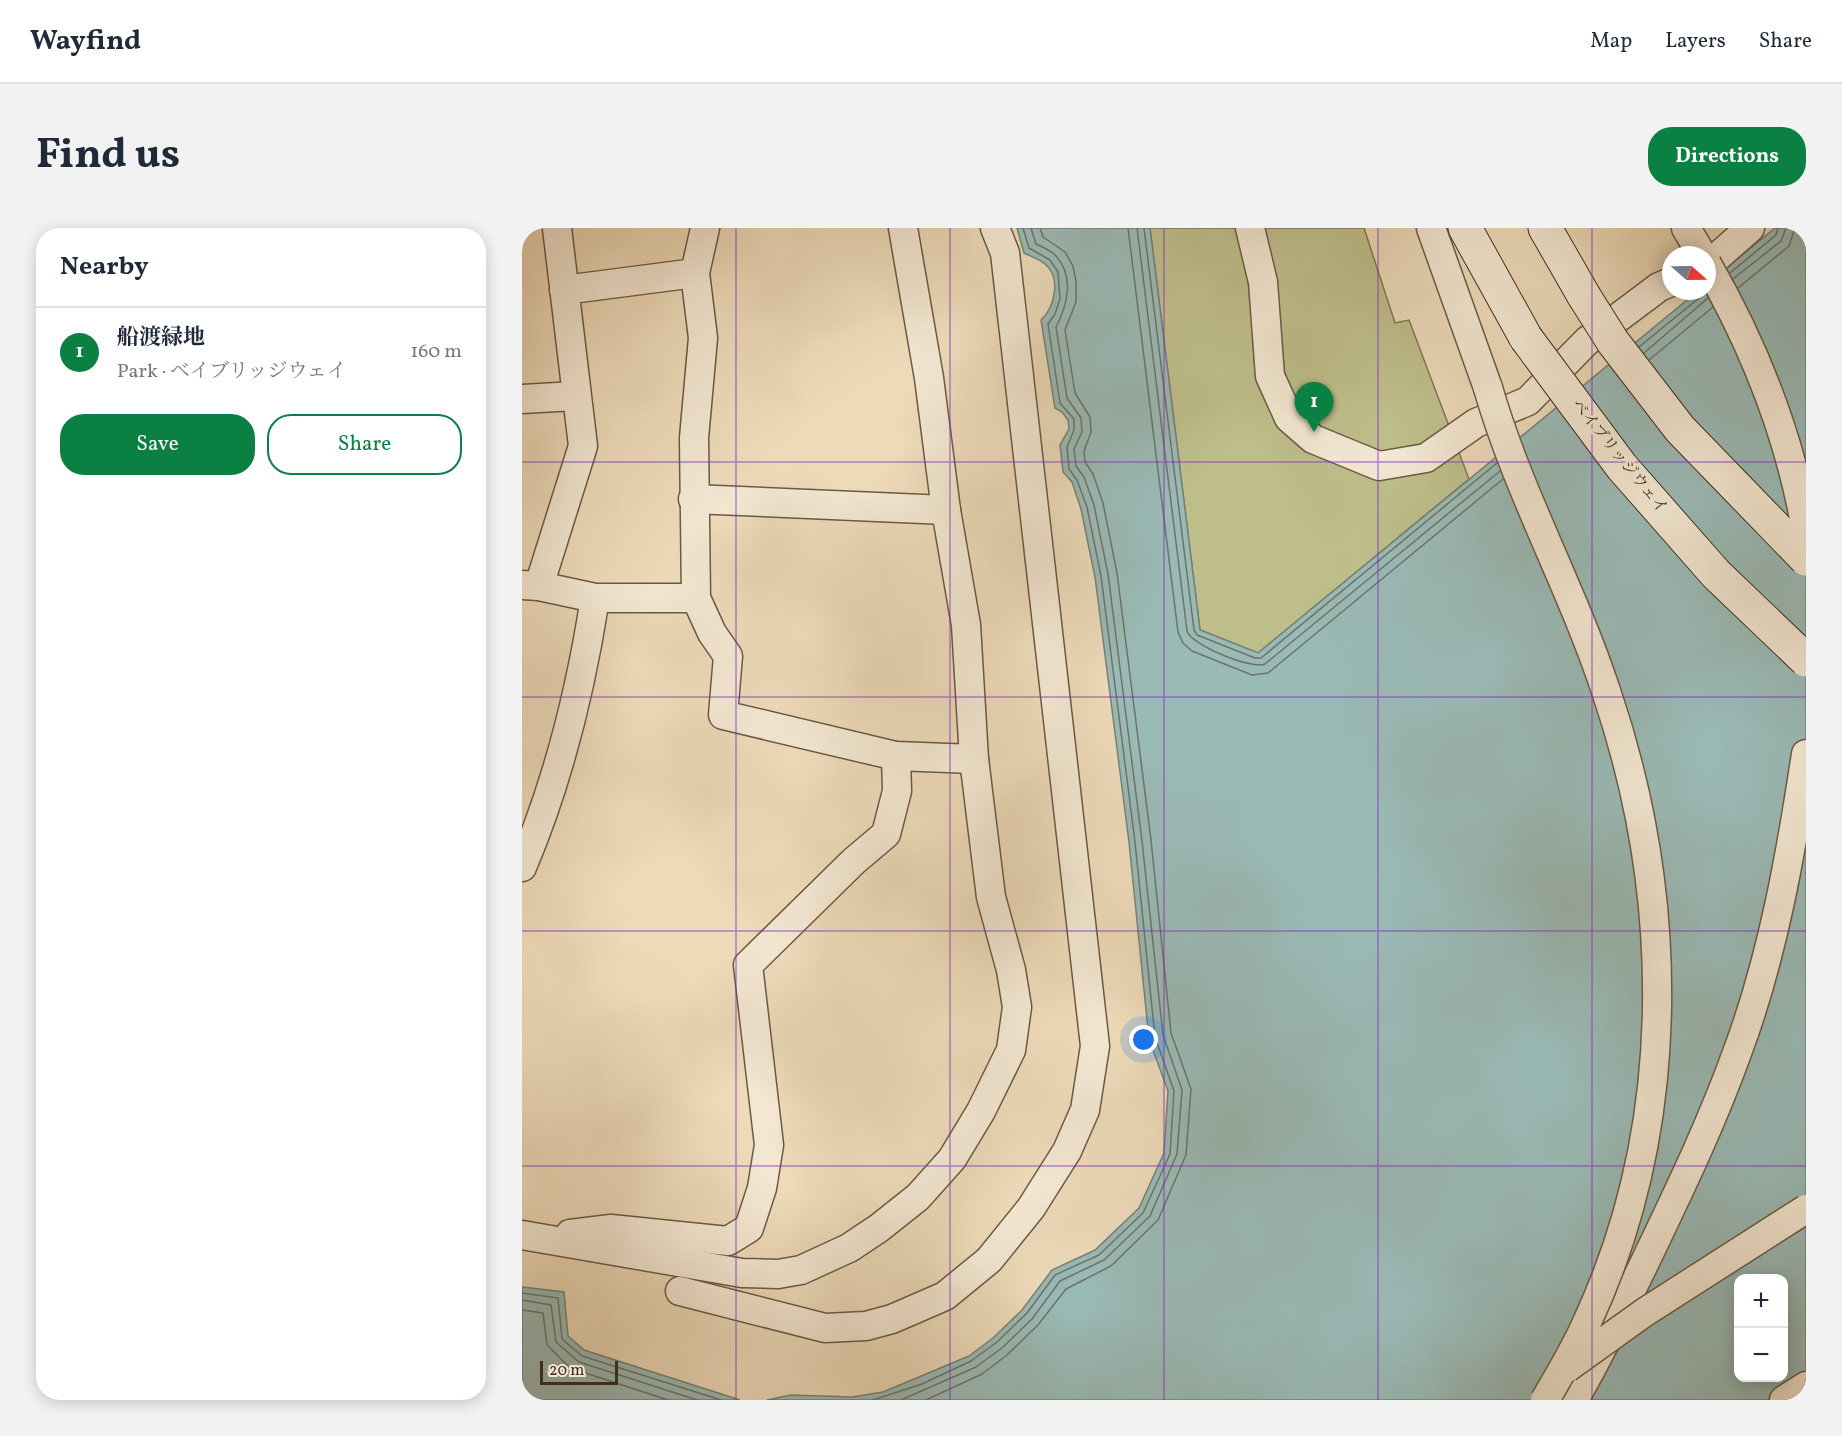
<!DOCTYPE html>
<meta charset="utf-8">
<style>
:root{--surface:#fff;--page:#f2f2f3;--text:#1f2937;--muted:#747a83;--line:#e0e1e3;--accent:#0b8043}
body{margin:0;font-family:Vollkorn,"Noto Serif JP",serif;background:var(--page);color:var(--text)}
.controls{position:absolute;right:18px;bottom:18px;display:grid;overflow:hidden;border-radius:12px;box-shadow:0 3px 15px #0003}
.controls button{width:54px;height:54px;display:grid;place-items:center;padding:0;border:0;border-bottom:2px solid var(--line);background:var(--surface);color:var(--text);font:30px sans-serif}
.compass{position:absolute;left:1140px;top:18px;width:54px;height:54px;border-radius:50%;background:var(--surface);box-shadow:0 3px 15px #0003;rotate:110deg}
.scale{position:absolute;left:18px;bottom:15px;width:78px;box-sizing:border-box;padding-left:6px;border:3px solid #3f2f1c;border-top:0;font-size:16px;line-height:21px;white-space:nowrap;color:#3f2f1c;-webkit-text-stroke:4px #f3e7d2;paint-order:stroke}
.you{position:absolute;left:622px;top:812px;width:21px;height:21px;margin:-15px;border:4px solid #fff;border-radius:50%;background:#1a73e8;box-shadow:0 0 0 9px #1a73e833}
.badge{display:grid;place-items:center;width:39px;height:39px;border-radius:50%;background:var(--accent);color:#fff;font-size:20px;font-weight:700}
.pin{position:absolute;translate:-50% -50px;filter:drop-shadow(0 2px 3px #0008)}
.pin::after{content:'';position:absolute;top:32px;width:21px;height:18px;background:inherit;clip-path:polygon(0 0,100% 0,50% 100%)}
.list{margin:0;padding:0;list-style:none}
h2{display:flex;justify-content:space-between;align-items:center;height:78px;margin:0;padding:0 24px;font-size:26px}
h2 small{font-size:20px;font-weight:400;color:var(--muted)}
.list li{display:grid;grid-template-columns:39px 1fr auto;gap:18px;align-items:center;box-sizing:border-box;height:90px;padding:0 24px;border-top:2px solid var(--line)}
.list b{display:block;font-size:22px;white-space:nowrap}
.list p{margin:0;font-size:20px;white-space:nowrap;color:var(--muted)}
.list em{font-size:20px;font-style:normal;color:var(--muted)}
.actions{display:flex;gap:12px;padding:18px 24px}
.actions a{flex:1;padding:14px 0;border:2px solid var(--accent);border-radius:24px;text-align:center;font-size:21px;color:var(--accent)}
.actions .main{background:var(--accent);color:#fff}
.map{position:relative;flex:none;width:1284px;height:1172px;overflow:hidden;border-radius:24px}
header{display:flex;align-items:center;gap:36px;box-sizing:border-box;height:84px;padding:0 30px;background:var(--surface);border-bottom:2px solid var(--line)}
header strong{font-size:28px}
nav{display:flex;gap:33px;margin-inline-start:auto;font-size:21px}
.intro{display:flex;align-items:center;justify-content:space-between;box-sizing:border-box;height:144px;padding:0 36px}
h1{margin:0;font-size:42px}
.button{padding:15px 27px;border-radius:24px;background:var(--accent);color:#fff;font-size:21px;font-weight:700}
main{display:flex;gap:36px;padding:0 36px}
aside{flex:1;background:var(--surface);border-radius:24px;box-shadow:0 3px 15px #0003}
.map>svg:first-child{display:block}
</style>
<header>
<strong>Wayfind</strong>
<nav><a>Map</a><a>Layers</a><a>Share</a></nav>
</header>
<div class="intro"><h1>Find us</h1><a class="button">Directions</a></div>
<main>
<aside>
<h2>Nearby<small></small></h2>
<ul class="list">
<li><span class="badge">1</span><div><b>船渡緑地</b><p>Park · ベイブリッジウェイ</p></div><em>160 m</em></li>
</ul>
<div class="actions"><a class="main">Save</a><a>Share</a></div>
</aside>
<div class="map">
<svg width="1284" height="1172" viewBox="0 0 1284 1172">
<rect width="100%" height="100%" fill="#eddab9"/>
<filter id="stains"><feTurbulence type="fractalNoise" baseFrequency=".00333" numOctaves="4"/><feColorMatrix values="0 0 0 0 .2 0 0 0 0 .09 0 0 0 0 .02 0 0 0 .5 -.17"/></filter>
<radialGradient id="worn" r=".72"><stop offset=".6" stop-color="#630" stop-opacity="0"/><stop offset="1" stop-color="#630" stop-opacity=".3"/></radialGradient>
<polygon fill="#bebe8b" stroke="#7e7654" stroke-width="1.5" points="628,0 842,0 873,95 887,92 947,251 736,425 678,402"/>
<g fill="#9abab6" stroke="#768278" stroke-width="1.5" fill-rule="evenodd">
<path d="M495,0H628L678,402L736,425L1176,63H1185V56L1253,0H1284V1172H245L269,1167L330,1169L361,1164L447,1128L471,1110L500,1082L530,1042L573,1022L617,980L642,925L646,863L627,811L607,614L573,349L559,281L550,254L541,244L538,217L547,201L546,192L540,184L533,180L519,92C532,80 540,50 523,36C517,31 508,28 502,25ZM1216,1050H1262V1150H1216Z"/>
<polygon points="0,1059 42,1064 46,1108 62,1122 218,1172 0,1172"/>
</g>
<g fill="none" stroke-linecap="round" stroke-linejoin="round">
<g stroke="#6c7469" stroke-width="1.5">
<polyline points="606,0 656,404 661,415 670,423 730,447 746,445 981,251"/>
<path d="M615,0L665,403C669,417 730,442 743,436L978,243"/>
<polyline points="622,0 672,402 675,407 733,430 739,430 975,235"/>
<polyline points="1208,45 1254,7 1256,0"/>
<polyline points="1211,51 1259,13 1264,0"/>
<polyline points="1216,60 1267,18 1273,0"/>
<polyline points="1117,119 1177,70 1179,63"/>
<polyline points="1122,125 1186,70"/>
<polyline points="1127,132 1191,79"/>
<polyline points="0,1065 36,1070 40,1111 60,1128 199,1172"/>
<polyline points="0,1072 29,1077 34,1114 57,1134 175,1172"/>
<polyline points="0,1082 21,1085 25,1117 48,1140 146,1172"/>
<polyline points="351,1172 400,1156 449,1133 475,1114 505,1085 533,1047 577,1027 621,985 648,926 652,863 633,809 613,614 579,348 565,279 555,252 547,241 545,219 552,202 552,191 538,175 526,96 533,86 538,71 536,44 528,32 507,20 501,0"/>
<path d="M379,1172L454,1139L480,1120L510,1091L538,1053L582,1032L628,988L655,926L660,862L641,807L620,613L586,346L572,277L562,249L554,238L552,221L560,204L559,190L545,170L534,99C545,78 553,49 534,28C529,22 520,19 514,16L509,0"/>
<polyline points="404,1172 460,1146 485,1127 516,1097 544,1061 589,1038 636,992 664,927 669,861 649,805 629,612 595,345 581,275 571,246 563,234 562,223 569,204 568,189 553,165 543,102 554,74 554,54 551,38 543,24 521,9 518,0"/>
</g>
<g stroke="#6a5a43" stroke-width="31">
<g id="street">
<polyline points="183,0 173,45 181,110 172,210 174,370 190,405 206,428 201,487 374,528 452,531"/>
<polyline points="728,0 741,54 748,148 767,190 791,211 857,238 904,230 954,195 1006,173 1065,113 1137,59 1149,54"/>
<polyline points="909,0 966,160"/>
<polyline points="1164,0 1180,27"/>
<polyline points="1185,38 1228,0"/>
<polyline points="42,62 173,45"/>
<polyline points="0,171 53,168"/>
<polyline points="171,271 424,282"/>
<polyline points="0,357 17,358 73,370 174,370"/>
<polyline points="17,358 61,218 35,0"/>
<path d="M0,639C36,554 59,461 73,370"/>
<polyline points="48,1006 89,1001 206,1013 227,1000 240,960 247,917 226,737 332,633 364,606 375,563 374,528"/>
<polyline points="0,1007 220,1045 256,1046 279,1042 327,1020 357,1000 396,969 430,931 459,883 489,822 495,779 489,742 469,669 452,531 444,397 424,282 407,150 381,0"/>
<polyline points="158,1063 303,1100 344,1098 370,1091 423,1068 467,1032 509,980 545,923 563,882 573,818 483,25 473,0"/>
<path d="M1052,1172C1078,1127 1100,1081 1123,1034C1156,965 1190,895 1216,822C1251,728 1269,625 1284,526"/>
<polyline points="1262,1172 1284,1158"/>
</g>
</g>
<g stroke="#3f2f1c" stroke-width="35">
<g id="secondary">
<polyline points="943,0 1004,110"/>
<polyline points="1023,0 1062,68"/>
</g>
</g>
<use href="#street" stroke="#f3e7d2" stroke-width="28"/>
<use href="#secondary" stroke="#f3e7d2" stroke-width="33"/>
<g stroke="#6a5a43" stroke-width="31" stroke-linecap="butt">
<g id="street-bridge">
<path d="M1185,36C1232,118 1268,208 1284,302"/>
<path d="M966,160C996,264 1050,360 1084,463C1153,666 1157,895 1066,1092C1054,1120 1038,1146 1023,1172"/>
<polyline points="1045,1140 1123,1084 1284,981"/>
</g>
</g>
<g stroke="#3f2f1c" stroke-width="35" stroke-linecap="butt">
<g id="secondary-bridge">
<polyline points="1062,68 1091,114 1158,201 1284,331"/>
<polyline points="1004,110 1100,239 1194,346 1284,432"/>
</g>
</g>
<use href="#street-bridge" stroke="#f3e7d2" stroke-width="28"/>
<use href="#secondary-bridge" stroke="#f3e7d2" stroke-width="33"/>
</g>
<path fill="none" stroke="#7b2cbf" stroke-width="1.5" stroke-opacity="0.55" d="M214,0V1172M428,0V1172M642,0V1172M856,0V1172M1070,0V1172M0,234H1284M0,469H1284M0,703H1284M0,938H1284"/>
<g text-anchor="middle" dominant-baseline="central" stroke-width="5" stroke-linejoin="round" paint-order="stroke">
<g font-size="16" fill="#3f2f1c" stroke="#f3e7d2">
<text transform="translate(1097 229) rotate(51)">ベイブリッジウェイ</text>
</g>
</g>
<rect width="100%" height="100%" filter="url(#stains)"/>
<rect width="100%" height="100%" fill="url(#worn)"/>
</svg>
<div class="controls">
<button>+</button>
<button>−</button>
</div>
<svg class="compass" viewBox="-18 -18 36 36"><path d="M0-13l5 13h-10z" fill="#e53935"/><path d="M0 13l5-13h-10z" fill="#747a83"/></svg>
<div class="scale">20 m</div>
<div class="you"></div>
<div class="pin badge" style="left:792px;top:204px">1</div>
</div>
</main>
